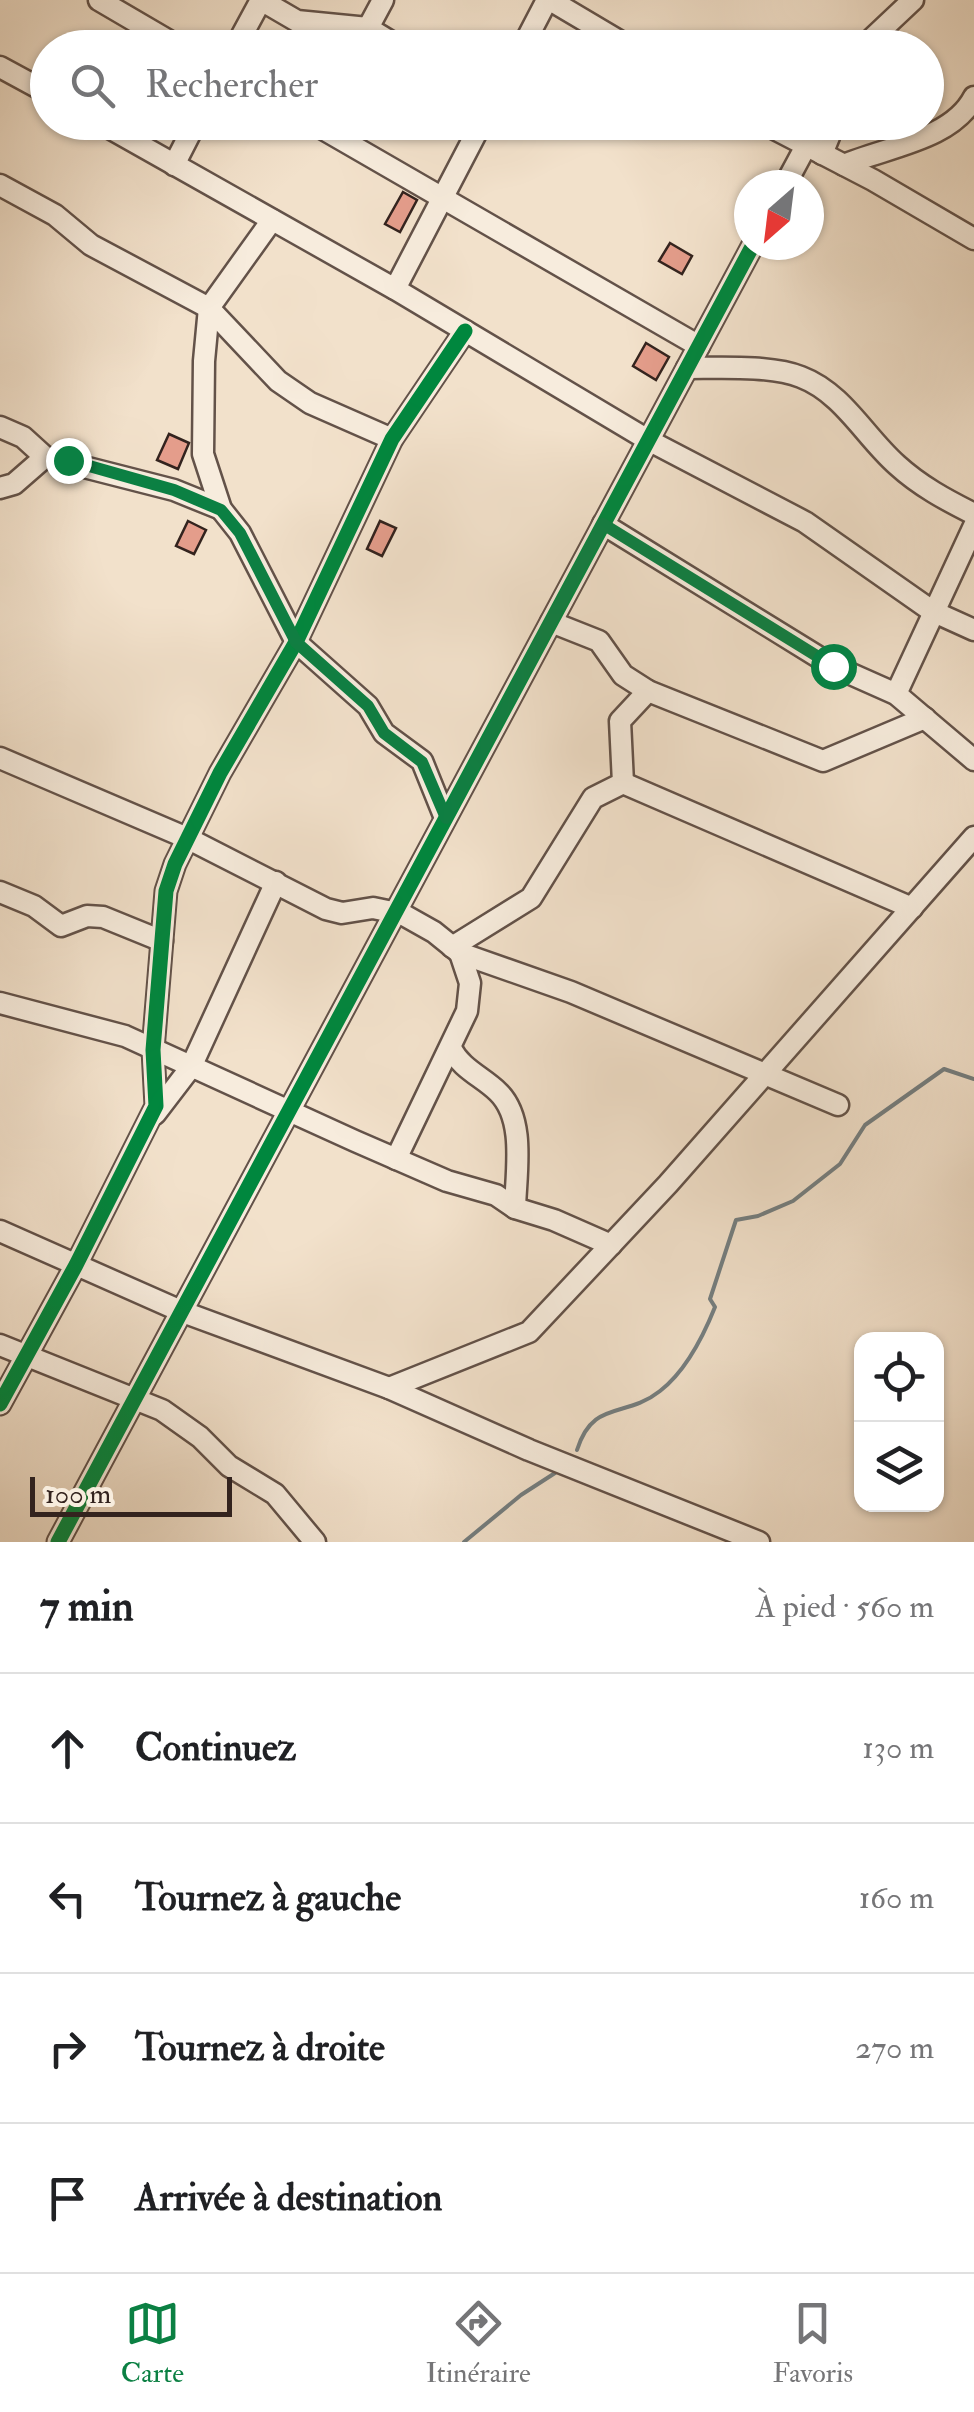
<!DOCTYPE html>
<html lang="fr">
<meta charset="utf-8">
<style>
:root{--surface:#fff;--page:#f2f2f2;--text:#202124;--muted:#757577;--line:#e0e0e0;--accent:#0b8043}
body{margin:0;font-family:"IM FELL Double Pica",serif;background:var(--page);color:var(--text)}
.controls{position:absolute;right:30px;bottom:30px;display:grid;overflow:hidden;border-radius:20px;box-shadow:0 2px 8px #0004}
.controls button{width:90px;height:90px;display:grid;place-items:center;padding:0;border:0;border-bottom:2px solid var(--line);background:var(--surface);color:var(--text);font:50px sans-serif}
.compass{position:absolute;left:734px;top:170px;width:90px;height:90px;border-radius:50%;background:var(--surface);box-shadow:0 2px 8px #0004;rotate:208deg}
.scale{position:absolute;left:30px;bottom:25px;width:202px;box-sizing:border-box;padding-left:10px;border:5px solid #33231e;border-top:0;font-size:28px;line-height:35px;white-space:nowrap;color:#33231e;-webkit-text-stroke:8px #f7ecdd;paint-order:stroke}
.stop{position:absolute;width:30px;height:30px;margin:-22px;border:8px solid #0b8043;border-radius:50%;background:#fff}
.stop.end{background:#0b8043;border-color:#fff;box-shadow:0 2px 10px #0008}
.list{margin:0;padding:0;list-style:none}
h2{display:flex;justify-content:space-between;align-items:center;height:130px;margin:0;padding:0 40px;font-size:42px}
h2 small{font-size:32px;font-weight:400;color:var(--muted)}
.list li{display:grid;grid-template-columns:65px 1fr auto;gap:30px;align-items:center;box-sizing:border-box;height:150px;padding:0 40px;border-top:2px solid var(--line)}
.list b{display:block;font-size:38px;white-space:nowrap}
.list em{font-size:32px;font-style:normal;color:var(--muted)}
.icon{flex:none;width:55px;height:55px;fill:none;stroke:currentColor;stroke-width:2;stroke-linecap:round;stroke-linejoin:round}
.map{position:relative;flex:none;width:974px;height:1542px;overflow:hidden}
.search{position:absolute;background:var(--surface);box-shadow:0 2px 8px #0004;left:30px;right:30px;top:30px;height:110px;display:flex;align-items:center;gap:25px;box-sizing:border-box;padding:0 35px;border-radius:55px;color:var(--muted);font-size:38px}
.sheet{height:730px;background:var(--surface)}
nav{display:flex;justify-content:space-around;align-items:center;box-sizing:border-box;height:140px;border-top:2px solid var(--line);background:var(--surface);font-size:28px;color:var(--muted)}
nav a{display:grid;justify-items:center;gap:5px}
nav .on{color:var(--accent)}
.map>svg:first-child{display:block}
</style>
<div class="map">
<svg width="974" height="1542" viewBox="0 0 974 1542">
<rect width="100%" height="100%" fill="#f2e1cb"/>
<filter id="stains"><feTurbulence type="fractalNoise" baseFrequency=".002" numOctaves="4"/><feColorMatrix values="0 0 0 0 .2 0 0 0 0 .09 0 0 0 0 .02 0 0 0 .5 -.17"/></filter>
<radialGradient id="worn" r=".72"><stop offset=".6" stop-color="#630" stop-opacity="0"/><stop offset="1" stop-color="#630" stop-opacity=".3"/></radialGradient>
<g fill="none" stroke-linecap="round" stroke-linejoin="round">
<g stroke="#747e80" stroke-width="4">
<path d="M577,1450C593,1399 625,1419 660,1391C686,1371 703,1337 715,1307L710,1299L736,1220L758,1216L793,1201L840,1164L865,1125L944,1069L974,1079"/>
<polyline points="464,1542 521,1495 555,1473"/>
</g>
</g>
<g fill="#e49d8b" stroke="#33231e" stroke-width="2.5">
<polygon points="403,192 417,200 400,232 385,224"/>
<polygon points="670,243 692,256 682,274 659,261"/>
<polygon points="646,343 669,357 656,380 633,366"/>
<polygon points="169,434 189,443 178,469 157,460"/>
<polygon points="188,521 206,530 194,554 176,546"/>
<polygon points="380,521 396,528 382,556 367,549"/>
</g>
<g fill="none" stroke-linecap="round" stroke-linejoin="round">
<g stroke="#635249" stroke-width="25">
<g id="minor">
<polyline points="99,0 181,48"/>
<polyline points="550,0 631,48"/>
<polyline points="368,28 383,0"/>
<polyline points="235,48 261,0 297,21 368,28 401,48"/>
<polyline points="522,48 547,0"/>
<polyline points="862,48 913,0"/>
<polyline points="0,67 48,93"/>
<polyline points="99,122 395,289 648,440 805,522 932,611 974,630"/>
<polyline points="311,122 699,346"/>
<polyline points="761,122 873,180 974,239"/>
<polyline points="822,154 835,122"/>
<polyline points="174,165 196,122"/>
<path d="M844,165C886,147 952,140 974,97"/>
<polyline points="0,185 55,215 91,245 209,308 278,381 310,403 392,439"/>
<polyline points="785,185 806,146"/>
<polyline points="272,220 209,308 204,361 203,454 221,509 240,533 296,642 368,706 384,733 422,761 445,818"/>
<polyline points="395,289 482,122"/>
<path d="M687,368C719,368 771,365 801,377C843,393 865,437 897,465C920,486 946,500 974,514"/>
<polyline points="0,427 23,437 45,457 174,490 221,509"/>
<polyline points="0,488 14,484 45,457"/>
<polyline points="603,524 833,666 896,694 974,760"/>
<polyline points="551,622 599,641 623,675 648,691 823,761 925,718"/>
<polyline points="896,694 974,526"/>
<polyline points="0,758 187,838 326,909 342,913 373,908 402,914 434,932 460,953 571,992 838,1105"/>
<polyline points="623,783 912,908"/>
<polyline points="0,892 34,906 61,926 87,916 103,917 162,941"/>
<polyline points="452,947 531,898 593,798 623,783 620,721 648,691"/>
<polyline points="0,1003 125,1036 355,1141 447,1181 496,1195 515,1208 554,1220 611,1245"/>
<path d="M451,1048C461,1069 483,1077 498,1092C526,1119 516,1172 515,1208"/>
<polyline points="155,1114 191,1067 276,882"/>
<polyline points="396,1159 467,1011 470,983 460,953"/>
<polyline points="0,1231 183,1312 389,1388 529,1450 759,1542"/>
<polyline points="0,1345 162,1410 200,1437 229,1466 275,1494 315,1542"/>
<polyline points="389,1388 529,1332 668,1184 974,837"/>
<polyline points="0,1404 76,1265 156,1106 153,1050 166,891 175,864 220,773 296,642 392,439 465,331"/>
<polyline points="58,1542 753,245"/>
</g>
</g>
<use href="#minor" stroke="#f7ecdd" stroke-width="20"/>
<g stroke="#f7ecdd" stroke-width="21">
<g id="cycleway">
<polyline points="0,1404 76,1265 156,1106 153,1050 166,891 175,864 220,773 296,642 392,439 465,331"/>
<polyline points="58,1542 753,245"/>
</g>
</g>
<use href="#cycleway" stroke="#00873e" stroke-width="15"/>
</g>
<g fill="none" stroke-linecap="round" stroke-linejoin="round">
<polyline stroke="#0b8043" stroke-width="12" points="68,460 174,490 221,510 240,533 296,642 368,706 384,733 422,762 446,818 603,524 833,666"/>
</g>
<rect width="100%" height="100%" filter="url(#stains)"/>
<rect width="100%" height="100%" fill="url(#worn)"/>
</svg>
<div class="controls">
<button><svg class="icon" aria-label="locate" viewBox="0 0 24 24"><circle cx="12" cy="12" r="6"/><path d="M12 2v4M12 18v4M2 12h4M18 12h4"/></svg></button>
<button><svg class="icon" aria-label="layers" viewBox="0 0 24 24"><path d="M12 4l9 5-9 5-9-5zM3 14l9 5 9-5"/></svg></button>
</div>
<svg class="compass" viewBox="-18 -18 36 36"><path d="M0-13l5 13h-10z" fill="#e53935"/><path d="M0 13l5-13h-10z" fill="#757577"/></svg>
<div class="scale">100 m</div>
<div class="stop" style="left:833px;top:666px"></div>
<div class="stop end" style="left:68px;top:460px"></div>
<div class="search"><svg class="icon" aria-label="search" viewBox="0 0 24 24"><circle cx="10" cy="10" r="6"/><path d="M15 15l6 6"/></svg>Rechercher</div>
</div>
<section class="sheet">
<h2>7 min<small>À pied · 560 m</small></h2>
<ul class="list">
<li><svg class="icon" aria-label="ahead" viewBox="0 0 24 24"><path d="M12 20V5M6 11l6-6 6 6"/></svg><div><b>Continuez</b></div><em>130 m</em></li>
<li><svg class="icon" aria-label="left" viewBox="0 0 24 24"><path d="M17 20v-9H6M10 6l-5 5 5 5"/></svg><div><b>Tournez à gauche</b></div><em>160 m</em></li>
<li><svg class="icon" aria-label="right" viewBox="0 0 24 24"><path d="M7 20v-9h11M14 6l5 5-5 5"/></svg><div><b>Tournez à droite</b></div><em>270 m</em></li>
<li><svg class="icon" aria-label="arrive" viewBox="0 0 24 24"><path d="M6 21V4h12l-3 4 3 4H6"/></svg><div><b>Arrivée à destination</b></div></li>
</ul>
</section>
<nav>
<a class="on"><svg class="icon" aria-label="map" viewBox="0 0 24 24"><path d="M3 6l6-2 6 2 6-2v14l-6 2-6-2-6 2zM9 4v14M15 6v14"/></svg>Carte</a>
<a><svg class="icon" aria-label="directions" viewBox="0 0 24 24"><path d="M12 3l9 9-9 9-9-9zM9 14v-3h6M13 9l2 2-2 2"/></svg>Itinéraire</a>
<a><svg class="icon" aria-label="saved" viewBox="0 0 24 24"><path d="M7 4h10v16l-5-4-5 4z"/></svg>Favoris</a>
</nav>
